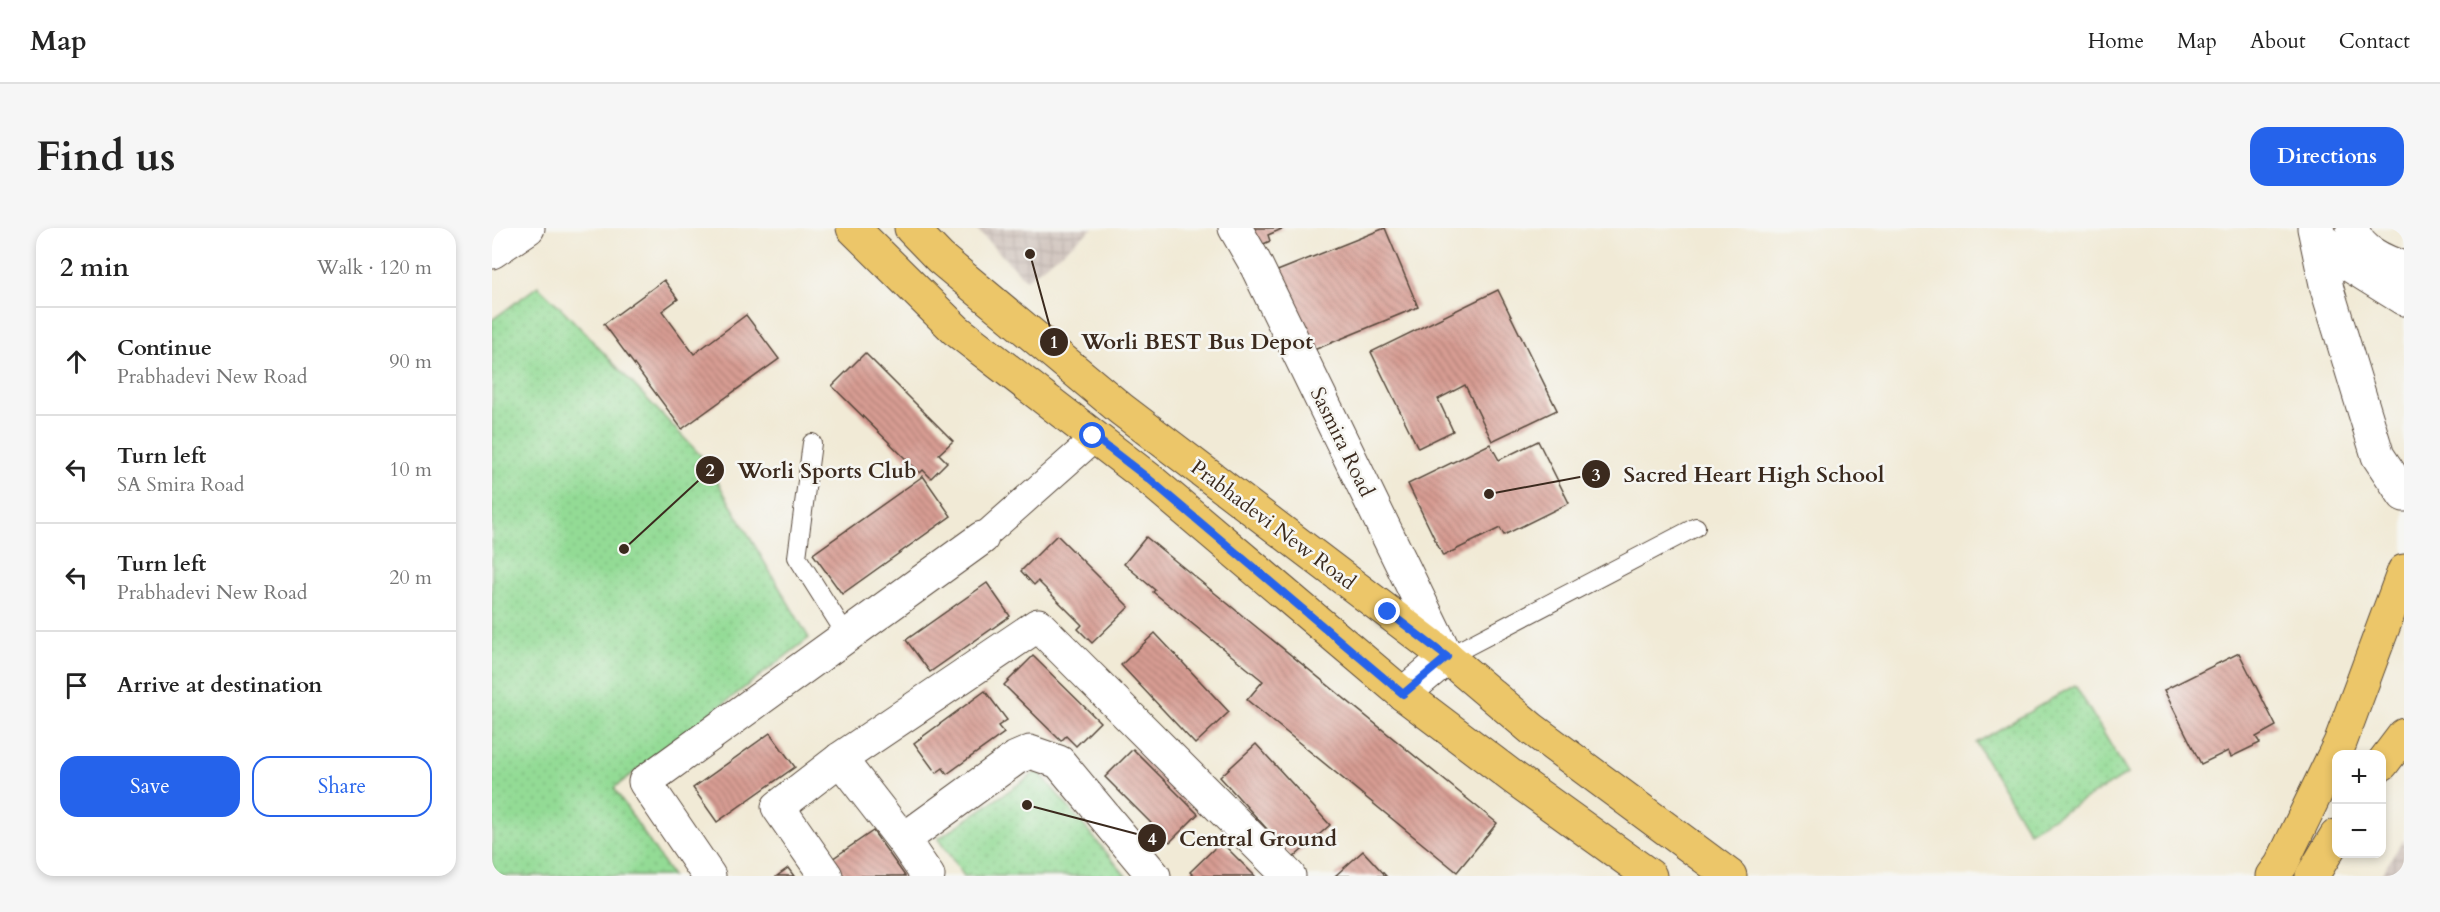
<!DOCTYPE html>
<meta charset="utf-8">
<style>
:root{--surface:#fff;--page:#f6f6f6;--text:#222;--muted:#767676;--line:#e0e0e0;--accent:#2563eb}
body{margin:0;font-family:Cardo,serif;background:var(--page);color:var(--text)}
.controls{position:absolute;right:18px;bottom:18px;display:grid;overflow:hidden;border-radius:12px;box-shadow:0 3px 9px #0003}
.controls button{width:54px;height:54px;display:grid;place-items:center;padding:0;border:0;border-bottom:2px solid var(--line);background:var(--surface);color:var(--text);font:30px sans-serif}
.stop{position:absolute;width:18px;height:18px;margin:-14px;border:4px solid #2563eb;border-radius:50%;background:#fff}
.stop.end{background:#2563eb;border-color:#fff;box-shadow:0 2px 6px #0008}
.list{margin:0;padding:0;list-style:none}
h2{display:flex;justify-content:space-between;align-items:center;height:78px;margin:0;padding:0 24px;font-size:26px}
h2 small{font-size:20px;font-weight:400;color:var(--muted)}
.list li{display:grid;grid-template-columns:39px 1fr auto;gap:18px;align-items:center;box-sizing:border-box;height:108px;padding:0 24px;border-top:2px solid var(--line)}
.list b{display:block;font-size:22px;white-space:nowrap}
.list p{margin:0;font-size:20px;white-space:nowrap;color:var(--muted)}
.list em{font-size:20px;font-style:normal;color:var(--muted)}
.actions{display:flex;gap:12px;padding:18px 24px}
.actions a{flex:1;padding:14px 0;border:2px solid var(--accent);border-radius:18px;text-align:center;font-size:21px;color:var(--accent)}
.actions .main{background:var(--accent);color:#fff}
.icon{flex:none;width:33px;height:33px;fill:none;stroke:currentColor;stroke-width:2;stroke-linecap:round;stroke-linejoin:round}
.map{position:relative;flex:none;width:1912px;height:648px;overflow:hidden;border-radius:18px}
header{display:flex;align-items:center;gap:36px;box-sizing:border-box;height:84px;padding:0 30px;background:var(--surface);border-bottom:2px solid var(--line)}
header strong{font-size:28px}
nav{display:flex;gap:33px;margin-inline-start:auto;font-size:21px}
.intro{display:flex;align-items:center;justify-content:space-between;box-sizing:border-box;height:144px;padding:0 36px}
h1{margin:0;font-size:42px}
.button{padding:15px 27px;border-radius:18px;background:var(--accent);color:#fff;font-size:21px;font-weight:700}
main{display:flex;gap:36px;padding:0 36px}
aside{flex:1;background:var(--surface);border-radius:18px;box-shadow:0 3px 9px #0003}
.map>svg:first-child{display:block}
</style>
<header>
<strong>Map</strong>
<nav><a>Home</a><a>Map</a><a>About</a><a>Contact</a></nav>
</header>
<div class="intro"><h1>Find us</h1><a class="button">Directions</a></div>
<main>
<aside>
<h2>2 min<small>Walk · 120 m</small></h2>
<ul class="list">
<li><svg class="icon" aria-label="ahead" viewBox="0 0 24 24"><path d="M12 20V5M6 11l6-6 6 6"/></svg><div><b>Continue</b><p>Prabhadevi New Road</p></div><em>90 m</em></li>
<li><svg class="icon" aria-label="left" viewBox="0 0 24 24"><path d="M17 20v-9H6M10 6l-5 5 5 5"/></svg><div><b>Turn left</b><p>SA Smira Road</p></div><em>10 m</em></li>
<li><svg class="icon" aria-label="left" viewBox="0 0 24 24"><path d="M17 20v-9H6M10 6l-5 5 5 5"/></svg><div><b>Turn left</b><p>Prabhadevi New Road</p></div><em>20 m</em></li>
<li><svg class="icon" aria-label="arrive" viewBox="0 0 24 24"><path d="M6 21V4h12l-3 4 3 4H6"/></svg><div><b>Arrive at destination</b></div></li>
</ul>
<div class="actions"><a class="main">Save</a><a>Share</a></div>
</aside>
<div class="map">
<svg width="1912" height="648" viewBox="0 0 1912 648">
<defs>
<pattern id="industrial-grid" width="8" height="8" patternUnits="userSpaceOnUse" patternTransform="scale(1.5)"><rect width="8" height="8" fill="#cec1ba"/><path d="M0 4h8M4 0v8" fill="none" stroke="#b2a69f"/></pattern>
<pattern id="grass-dots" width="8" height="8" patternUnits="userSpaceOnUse" patternTransform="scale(1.5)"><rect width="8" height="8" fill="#93db95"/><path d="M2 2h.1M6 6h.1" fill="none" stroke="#80bc80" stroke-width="1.8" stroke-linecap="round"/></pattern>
<pattern id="building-back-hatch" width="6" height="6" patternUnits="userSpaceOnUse" patternTransform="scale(1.5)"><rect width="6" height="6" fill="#d79c93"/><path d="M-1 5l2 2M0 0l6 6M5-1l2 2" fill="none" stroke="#b07f77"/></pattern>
</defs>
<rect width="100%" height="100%" fill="#f6f6f2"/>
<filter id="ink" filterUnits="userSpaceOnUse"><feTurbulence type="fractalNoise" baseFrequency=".0167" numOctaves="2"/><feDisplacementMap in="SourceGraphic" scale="12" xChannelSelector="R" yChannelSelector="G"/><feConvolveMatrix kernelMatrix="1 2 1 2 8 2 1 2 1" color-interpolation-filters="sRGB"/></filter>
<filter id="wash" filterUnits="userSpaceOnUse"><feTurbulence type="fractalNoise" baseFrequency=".008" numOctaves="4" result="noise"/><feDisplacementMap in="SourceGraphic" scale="24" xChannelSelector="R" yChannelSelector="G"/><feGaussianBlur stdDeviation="1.35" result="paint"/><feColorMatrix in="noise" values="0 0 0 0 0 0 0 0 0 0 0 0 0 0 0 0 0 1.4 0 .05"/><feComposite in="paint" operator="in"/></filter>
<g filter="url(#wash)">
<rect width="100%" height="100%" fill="#f1ead6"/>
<g fill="url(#industrial-grid)">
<polygon points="483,0 601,0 534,52"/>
<polygon points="1912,611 1912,648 1888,648"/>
</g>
<g fill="url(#grass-dots)" stroke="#67825a" stroke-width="1.5">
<polygon points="46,58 72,83 212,231 317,410 122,560 180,648 0,648 0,92"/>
<polygon points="1583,457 1636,546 1537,604 1484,515"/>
<polygon points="546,543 634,648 472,648 446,611"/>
</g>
<g id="blocks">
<g fill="url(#building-back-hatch)">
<polygon points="757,0 792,0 776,7 778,13 765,19"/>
<polygon points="893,0 926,79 817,124 783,44"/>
<polygon points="172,52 186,71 170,83 202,126 254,87 287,131 190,201 112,96"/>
<polygon points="1006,62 1065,182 1000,213 973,157 946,171 961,203 926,220 879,124"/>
<polygon points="373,125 461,213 447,226 455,234 439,250 431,242 428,245 340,158"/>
<polygon points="1046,213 1077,275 1012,307 1008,300 951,328 916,256 998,216 1007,232"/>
<polygon points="431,248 459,288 350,366 321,326"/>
<polygon points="565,307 637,379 600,415 586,401 590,397 546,353 542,357 529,343"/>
<polygon points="654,309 1005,595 965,644 755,472 771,453 661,364 663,362 632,336"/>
<polygon points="495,355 518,388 438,444 414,412"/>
<polygon points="663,405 737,484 703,516 629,437"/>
<polygon points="1747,425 1784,498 1764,509 1768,515 1739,529 1736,523 1709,536 1672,462"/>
<polygon points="541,428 608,494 584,518 574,508 569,513 512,457"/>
<polygon points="493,463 515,492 506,498 512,505 455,546 451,540 444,545 422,515"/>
<polygon points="278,505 303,539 225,594 201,560"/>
<polygon points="764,516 838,597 801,630 728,549"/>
<polygon points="641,521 706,586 678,614 613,549"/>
<polygon points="381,603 413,648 352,648 340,631"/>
<polygon points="729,614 763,648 702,648 698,644"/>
<polygon points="871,623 894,648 843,648"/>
<polygon points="296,640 302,648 285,648"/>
</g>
</g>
</g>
<g filter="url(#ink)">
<use href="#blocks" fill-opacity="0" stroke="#56473a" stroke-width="1.5"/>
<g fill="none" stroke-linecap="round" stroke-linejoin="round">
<g stroke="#56473a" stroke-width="20">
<g id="service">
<polyline points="320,215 305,329 355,408"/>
<polyline points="955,429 1204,299"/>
</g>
</g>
<g stroke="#56473a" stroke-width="29">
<polyline id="pedestrian" points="490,310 603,210"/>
</g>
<g stroke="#56473a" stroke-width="35">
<g id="minor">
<path d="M1861,0C1864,22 1893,34 1912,40"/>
<polyline points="0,24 36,0"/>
<polyline points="911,466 955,429"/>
<polyline points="348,531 411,612"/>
<polyline points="217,648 153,554 490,310"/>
<polyline points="334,648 286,579 348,531 546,397 797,648"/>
<polyline points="436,648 411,612 524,530 538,524 567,534 662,648"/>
</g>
</g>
<g stroke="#56473a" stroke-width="35">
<g id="tertiary">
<polyline points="743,0 762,33 955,429"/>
<polyline points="1822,0 1835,61 1886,228 1912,267"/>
<polyline points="1823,2 1846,30 1912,71"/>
</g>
</g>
<g stroke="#56473a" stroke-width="35">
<g id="primary">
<polyline points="361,0 464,102 657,251 911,466 1022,550 1158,648"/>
<polyline points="419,0 448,30 629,181 955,429 1040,501 1238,648"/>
<polyline points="1890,536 1912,507"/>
<polyline points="1781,648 1789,637 1848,515 1912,343"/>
<polyline points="1820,648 1844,608"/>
</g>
</g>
<use href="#service" stroke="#fff" stroke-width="18"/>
<use href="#pedestrian" stroke="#fff" stroke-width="27"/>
<use href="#minor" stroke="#fff" stroke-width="33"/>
<use href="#tertiary" stroke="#fff" stroke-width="33"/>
<use href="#primary" stroke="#ecc669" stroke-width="33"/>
</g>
</g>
<g fill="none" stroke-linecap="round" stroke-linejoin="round" filter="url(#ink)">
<polyline stroke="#2563eb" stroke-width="8" points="601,208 657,251 911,466 955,429 896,384"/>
</g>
<g text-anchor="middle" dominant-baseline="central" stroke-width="5" stroke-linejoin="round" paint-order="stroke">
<g font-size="21" fill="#3b2a1e" stroke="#f6f6f2">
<text transform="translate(850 214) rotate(64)">Sasmira Road</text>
<text transform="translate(781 297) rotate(37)">Prabhadevi New Road</text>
</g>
</g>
<path fill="none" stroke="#3b2a1e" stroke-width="2" d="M538 26L562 114M132 321L218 242M997 266L1104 246M535 577L660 610"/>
<g fill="#3b2a1e" stroke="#f6f6f2" stroke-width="2">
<circle cx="538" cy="26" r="6"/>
<circle cx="132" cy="321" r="6"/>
<circle cx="997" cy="266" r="6"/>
<circle cx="535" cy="577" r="6"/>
<circle cx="562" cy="114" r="15"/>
<circle cx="218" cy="242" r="15"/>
<circle cx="1104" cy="246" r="15"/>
<circle cx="660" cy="610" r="15"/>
</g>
<g font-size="18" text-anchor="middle" font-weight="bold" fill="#fff">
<text x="562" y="120">1</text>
<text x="218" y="248">2</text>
<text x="1104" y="253">3</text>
<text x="660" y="617">4</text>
</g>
<g font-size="22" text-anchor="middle" font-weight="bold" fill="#3b2a1e" stroke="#f6f6f2" stroke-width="5" stroke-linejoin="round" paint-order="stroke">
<text x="705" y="121">Worli BEST Bus Depot</text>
<text x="335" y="250">Worli Sports Club</text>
<text x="1262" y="254">Sacred Heart High School</text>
<text x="766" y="618">Central Ground</text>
</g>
</svg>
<div class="controls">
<button>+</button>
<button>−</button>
</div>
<div class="stop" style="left:601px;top:208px"></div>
<div class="stop end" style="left:896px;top:384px"></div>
</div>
</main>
